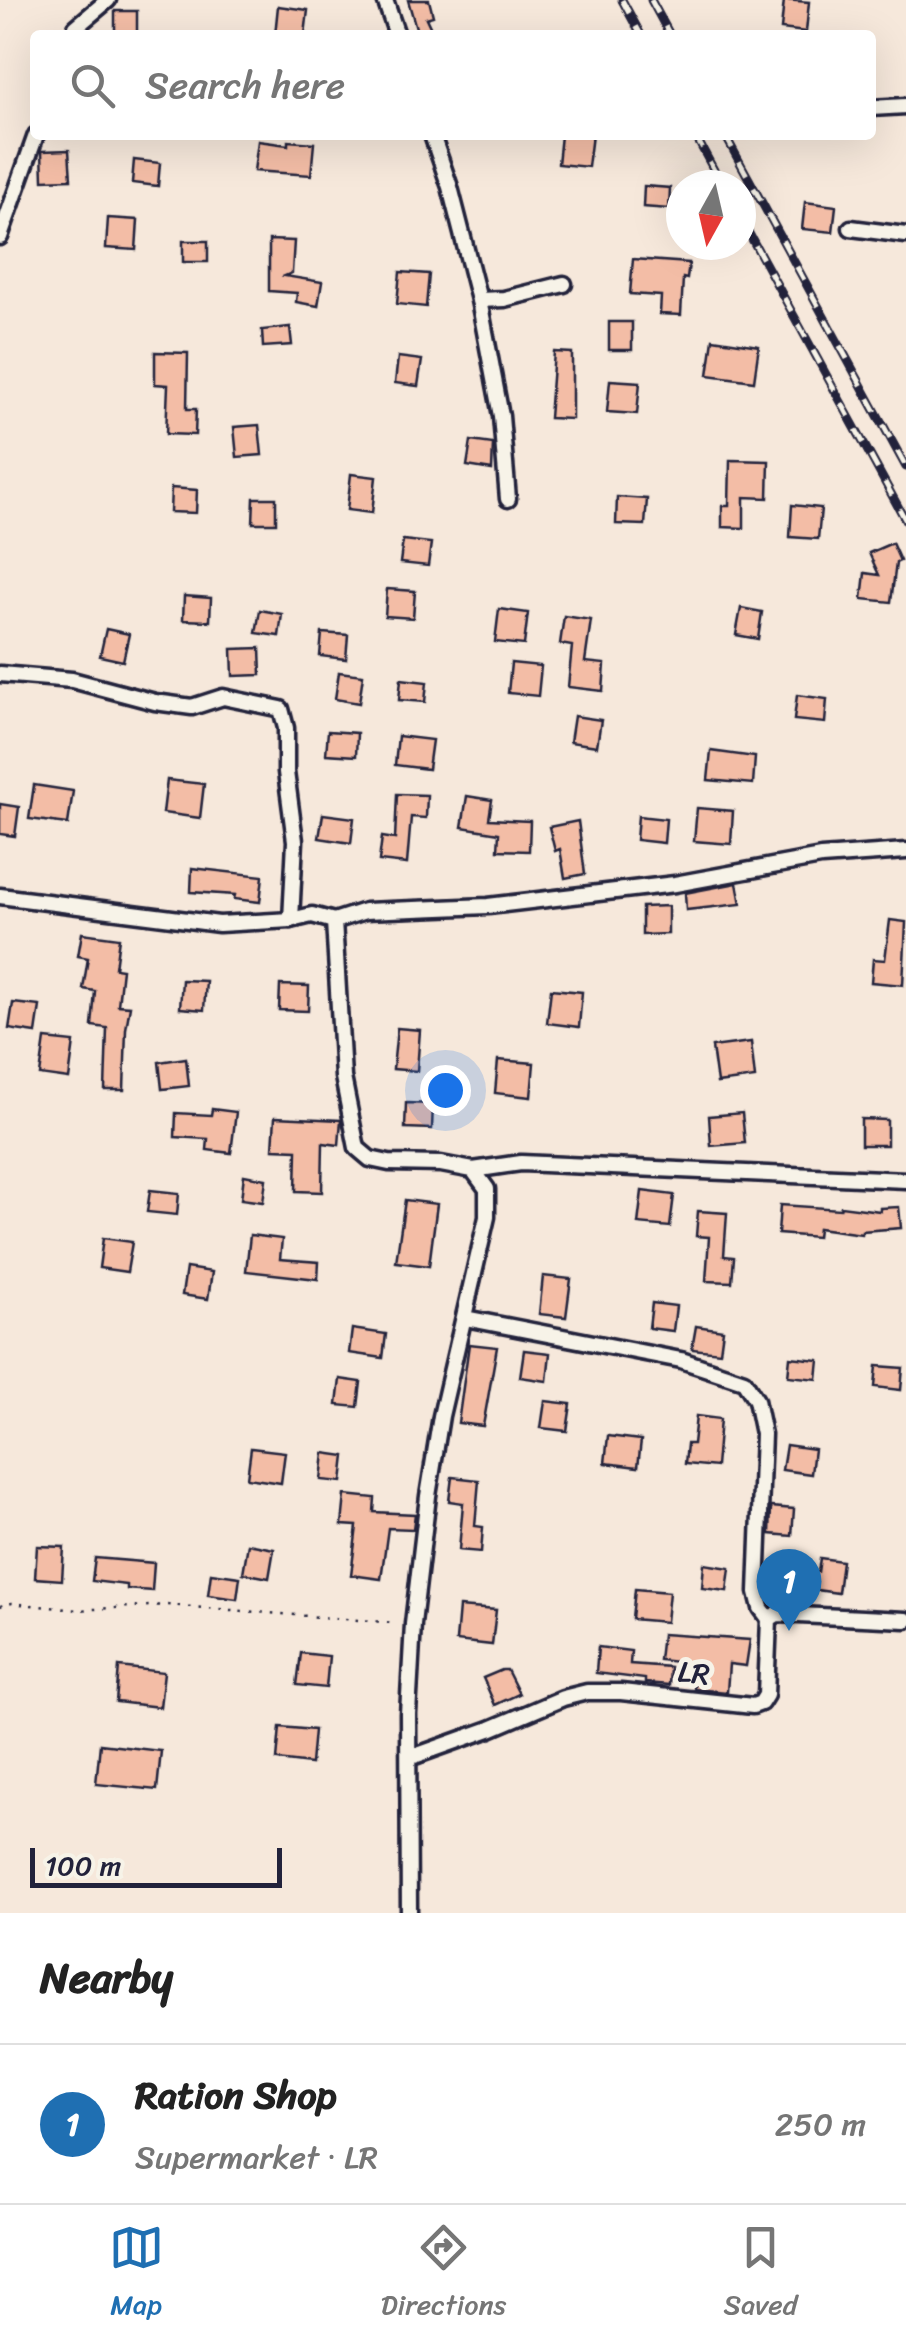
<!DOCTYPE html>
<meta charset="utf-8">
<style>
:root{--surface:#fff;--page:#f6f6f6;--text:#222;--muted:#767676;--line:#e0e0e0;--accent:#1f6fb2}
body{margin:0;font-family:Sriracha,sans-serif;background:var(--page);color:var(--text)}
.compass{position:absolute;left:666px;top:170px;width:90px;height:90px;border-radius:50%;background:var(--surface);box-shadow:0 10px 40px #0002;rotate:188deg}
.scale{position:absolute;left:30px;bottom:25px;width:252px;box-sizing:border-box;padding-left:10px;border:5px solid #22223b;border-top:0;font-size:28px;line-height:35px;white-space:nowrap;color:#22223b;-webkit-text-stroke:8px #f7f3e8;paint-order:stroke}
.you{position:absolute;left:445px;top:1090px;width:35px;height:35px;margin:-25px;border:8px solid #fff;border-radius:50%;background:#1a73e8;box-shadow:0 0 0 15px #1a73e833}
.badge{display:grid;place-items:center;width:65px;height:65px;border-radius:50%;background:var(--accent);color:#fff;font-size:32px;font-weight:700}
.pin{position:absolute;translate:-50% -82px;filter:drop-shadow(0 2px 5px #0008)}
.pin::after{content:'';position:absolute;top:52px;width:35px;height:30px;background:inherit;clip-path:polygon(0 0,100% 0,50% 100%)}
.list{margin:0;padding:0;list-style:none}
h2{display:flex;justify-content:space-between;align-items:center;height:130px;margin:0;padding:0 40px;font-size:42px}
h2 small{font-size:32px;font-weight:400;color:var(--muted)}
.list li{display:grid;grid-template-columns:65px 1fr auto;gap:30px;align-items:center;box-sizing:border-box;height:160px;padding:0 40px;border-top:2px solid var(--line)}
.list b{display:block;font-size:38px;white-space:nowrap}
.list p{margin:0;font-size:32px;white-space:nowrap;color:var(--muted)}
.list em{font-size:32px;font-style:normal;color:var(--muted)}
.icon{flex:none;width:55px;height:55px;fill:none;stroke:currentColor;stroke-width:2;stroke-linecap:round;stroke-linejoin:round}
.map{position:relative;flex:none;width:906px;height:1913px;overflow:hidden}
.search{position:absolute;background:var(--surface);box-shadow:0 10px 40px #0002;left:30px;right:30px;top:30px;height:110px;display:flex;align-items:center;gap:25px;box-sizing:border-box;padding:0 35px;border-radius:10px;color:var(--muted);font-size:38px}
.sheet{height:290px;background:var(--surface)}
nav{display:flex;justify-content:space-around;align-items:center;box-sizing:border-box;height:140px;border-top:2px solid var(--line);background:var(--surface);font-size:28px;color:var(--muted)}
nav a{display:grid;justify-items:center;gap:5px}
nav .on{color:var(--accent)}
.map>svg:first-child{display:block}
</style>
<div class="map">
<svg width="906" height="1913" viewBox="0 0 906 1913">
<rect width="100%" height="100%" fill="#f6e8db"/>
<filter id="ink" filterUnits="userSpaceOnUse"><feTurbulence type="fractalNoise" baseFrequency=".01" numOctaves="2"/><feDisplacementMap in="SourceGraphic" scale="20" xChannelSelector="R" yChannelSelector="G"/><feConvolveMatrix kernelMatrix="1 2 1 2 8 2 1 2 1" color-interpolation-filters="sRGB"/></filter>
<g filter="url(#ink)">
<g fill="#f3bda6" stroke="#22223b" stroke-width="2.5">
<polygon points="408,0 429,0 433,16 426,18 434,35 418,35"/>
<polygon points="784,0 809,2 806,32 781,29"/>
<polygon points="278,6 308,10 305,35 275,35"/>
<rect x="115" y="11" width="22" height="24"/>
<polygon points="561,135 592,135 588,167 558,164"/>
<polygon points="258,141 288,145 288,141 314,143 311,175 254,171"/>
<polygon points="69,150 71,179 43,180 42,151"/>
<polygon points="134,160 160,163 158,186 132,183"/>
<polygon points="644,186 670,188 669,209 643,207"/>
<polygon points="805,202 836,206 833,232 802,229"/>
<polygon points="108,218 138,220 136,250 106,248"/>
<polygon points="269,240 294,241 292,273 285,276 322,282 318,306 296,302 297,293 269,291"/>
<rect x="183" y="241" width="25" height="21"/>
<polygon points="633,259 689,263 687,279 683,278 681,315 660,314 661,296 630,294"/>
<polygon points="400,272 429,274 426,307 397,304"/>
<rect x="609" y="322" width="23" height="28"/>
<polygon points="290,327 292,345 263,347 262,330"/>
<polygon points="713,339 759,346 754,381 708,375"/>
<polygon points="155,352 188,353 187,409 196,409 195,435 166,434 168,385 155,384"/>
<polygon points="554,352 572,353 572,419 549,418"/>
<polygon points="398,357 422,360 418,386 395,383"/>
<polygon points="610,380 640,382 637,414 607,412"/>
<polygon points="259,425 262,455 237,457 234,427"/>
<polygon points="471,441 493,444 492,470 467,466"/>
<polygon points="730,460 769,461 768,498 744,497 744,528 722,527 722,506 729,506"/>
<polygon points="351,474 376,477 372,513 347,510"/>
<polygon points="171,488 197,490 196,513 170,512"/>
<polygon points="617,497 647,499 645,525 616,524"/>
<polygon points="254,498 276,498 276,523 253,523"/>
<polygon points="792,505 821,508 818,539 790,537"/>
<polygon points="403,540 431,543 428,566 400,563"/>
<polygon points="892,543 900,561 896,563 891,602 862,599 865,573 879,575 869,553"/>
<polygon points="387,589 415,591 413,618 385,616"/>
<polygon points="184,596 211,598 210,621 183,620"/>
<polygon points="741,608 762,612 758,639 736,635"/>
<polygon points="499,609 528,613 524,645 495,642"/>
<polygon points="260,610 282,614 279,636 256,633"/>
<polygon points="564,616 591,620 585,662 605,664 603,691 568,687 572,646 560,644"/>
<polygon points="106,629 129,634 123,661 100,656"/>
<polygon points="322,633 348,635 346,659 320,656"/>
<polygon points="260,648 261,675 233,676 232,649"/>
<polygon points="511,663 541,666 538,696 508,693"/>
<polygon points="339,672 363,675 359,703 335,699"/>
<polygon points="401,679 427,682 425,702 399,700"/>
<polygon points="797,695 827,699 825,723 794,720"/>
<polygon points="574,716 601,720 597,746 570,742"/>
<polygon points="328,731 357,733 356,756 326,754"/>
<polygon points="398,736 432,740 428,769 395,765"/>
<polygon points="711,751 755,757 753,784 708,780"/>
<polygon points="167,780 204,784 200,818 163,813"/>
<polygon points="34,785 73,791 68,824 29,819"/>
<polygon points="397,794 427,795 426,818 411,817 407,864 379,861 382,837 395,839"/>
<polygon points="467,796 492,800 489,819 530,821 529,851 498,850 499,833 462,827"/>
<polygon points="0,804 19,807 15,836 0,834"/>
<polygon points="697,808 733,811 731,844 694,841"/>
<polygon points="323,814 354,818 351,843 319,838"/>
<polygon points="638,816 666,819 664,843 636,840"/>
<polygon points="578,821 585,874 565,878 560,849 555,851 549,827"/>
<polygon points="192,868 263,876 260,902 234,899 235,895 191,892"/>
<polygon points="737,883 741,904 686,910 685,893"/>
<polygon points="668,906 668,934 642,935 642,907"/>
<polygon points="890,920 906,922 903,985 871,982 873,959 885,960"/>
<polygon points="82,933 119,938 115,968 122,969 118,1005 130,1006 126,1029 124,1090 105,1090 107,1028 92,1026 95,991 83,989 88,958 78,956"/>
<polygon points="182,980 206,981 204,1010 180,1008"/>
<polygon points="280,985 309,986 308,1011 279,1010"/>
<polygon points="551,989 582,992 579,1027 547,1023"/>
<polygon points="13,1003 40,1006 36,1033 9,1029"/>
<polygon points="397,1028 420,1030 417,1071 393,1069"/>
<polygon points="45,1039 74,1042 69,1079 40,1075"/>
<polygon points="751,1042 755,1078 717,1083 712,1047"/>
<polygon points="186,1058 189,1086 162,1089 159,1062"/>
<polygon points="498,1060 534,1063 531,1097 495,1093"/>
<polygon points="406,1103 433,1104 432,1129 405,1128"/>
<polygon points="212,1109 236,1112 231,1153 207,1150 208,1139 175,1137 176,1113 211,1115"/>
<polygon points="742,1113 745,1143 711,1146 709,1116"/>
<polygon points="275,1117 341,1120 339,1145 323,1143 322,1192 296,1191 297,1150 273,1149"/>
<polygon points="861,1119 887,1120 887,1145 861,1145"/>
<polygon points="244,1175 266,1179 263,1202 241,1199"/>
<polygon points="150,1190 179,1193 177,1215 147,1212"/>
<polygon points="642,1191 674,1195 670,1227 638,1224"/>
<polygon points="405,1200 437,1204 429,1266 396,1262"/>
<polygon points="780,1205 840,1209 841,1206 880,1211 880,1208 899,1207 901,1228 862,1231 862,1234 818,1228 817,1237 778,1234"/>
<polygon points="698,1211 727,1213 724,1256 734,1257 732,1282 706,1281 709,1237 696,1236"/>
<polygon points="250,1235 282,1239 280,1259 319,1262 318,1279 246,1271"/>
<polygon points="103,1238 132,1242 127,1272 99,1268"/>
<polygon points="186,1268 212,1272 208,1299 182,1295"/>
<polygon points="543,1276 571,1279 566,1317 539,1314"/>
<polygon points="652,1303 676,1306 673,1331 649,1328"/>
<polygon points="696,1326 723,1330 720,1352 692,1349"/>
<polygon points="352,1329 386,1334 383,1358 349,1353"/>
<polygon points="469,1344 497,1347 483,1426 458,1423"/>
<polygon points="524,1350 550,1353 547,1381 520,1377"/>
<polygon points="790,1357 819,1360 817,1379 788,1376"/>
<polygon points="877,1366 903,1368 901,1390 875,1387"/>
<polygon points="340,1379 361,1382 358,1407 337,1405"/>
<polygon points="545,1401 571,1404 567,1431 541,1428"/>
<polygon points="696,1416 720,1419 716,1467 685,1464 687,1444 693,1444"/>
<polygon points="608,1436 641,1440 638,1467 605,1463"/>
<polygon points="786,1445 814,1449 811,1474 782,1470"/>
<polygon points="251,1448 285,1452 281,1483 247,1478"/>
<polygon points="324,1453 345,1456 342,1482 321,1480"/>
<polygon points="452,1477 479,1480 475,1526 483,1527 481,1552 459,1550 463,1503 449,1501"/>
<polygon points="345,1495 375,1498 374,1512 415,1514 413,1529 388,1528 381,1579 351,1575 357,1526 342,1525"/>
<polygon points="771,1507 794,1509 792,1536 770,1534"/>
<polygon points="248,1544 274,1549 269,1578 243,1573"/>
<polygon points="37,1546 64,1547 62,1580 35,1578"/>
<polygon points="95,1558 154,1563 152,1591 127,1589 127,1585 92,1581"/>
<polygon points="820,1558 842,1561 838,1593 795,1587 794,1597 769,1595 769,1567 818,1572"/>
<polygon points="704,1564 730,1568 727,1591 702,1588"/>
<polygon points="211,1573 240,1577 237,1599 208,1595"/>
<polygon points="635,1589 669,1592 666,1622 632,1619"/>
<polygon points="459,1607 496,1610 492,1645 456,1641"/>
<polygon points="662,1634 750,1640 746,1666 729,1664 727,1692 694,1689 696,1664 659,1660"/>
<polygon points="598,1647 631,1651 630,1664 670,1667 669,1685 645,1683 645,1679 596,1673"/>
<polygon points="301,1653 329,1656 326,1688 297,1685"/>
<polygon points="119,1667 164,1672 160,1707 116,1702"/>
<polygon points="502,1670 507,1670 519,1694 495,1705 483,1678"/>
<polygon points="280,1727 314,1730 311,1764 277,1760"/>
<polygon points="100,1744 161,1751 157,1790 96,1784"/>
</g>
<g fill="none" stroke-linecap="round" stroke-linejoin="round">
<g stroke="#22223b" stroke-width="21">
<g id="minor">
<polyline points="385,0 397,35"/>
<polyline points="73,35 76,27 108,0"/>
<polyline points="871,108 906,106"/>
<polyline points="432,135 450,187 479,300 504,299 564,284"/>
<polyline points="851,228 906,235"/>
<polyline points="0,237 36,135"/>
<polyline points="479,300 501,416 508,499"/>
<polyline points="0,674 72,680 155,702 192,707 223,697 281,709 286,728 286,772 295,841 291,920"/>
<polyline points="0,896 219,924 291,920 312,915 334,921 343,1077 357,1148 370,1159 389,1163 441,1164 473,1170 487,1189 487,1217 441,1416 428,1496 413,1624 408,1714 409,1913"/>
<polyline points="334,921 365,911 488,906 675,884 821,857 906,851"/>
<polyline points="473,1170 521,1163 906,1180"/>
<polyline points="465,1318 681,1360 744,1381 756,1400 763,1434 757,1592 761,1608 769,1619"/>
<polyline points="409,1758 490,1729 563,1698 587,1692 621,1692 753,1706 761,1703 766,1695 769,1619 777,1614 906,1620"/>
</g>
</g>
<polyline stroke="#22223b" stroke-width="2.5" stroke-dasharray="2.5 8" stroke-linecap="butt" points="0,1606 12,1603 77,1610 167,1605 397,1623"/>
<use href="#minor" stroke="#f7f3e8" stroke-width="14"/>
<g stroke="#22223b" stroke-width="9">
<g id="rail">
<polyline points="622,0 641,35"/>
<polyline points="651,0 670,35"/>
<polyline points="695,135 722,185"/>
<polyline points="725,135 906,467"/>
<polyline points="741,219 906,521"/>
</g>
</g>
<use href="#rail" stroke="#f7f3e8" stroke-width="5" stroke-dasharray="15" stroke-linecap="butt"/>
</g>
</g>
<g text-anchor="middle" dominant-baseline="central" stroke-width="10" stroke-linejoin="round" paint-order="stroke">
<g font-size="30" fill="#22223b" stroke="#f7f3e8">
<text transform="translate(694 1673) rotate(6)">LR</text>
</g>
</g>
</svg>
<svg class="compass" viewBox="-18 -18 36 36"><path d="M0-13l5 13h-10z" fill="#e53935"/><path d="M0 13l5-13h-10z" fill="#767676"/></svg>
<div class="scale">100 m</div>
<div class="you"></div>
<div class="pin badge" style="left:789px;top:1631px">1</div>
<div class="search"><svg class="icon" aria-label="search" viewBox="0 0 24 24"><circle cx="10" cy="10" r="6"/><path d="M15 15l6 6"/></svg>Search here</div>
</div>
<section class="sheet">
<h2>Nearby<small></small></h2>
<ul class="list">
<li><span class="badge">1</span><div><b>Ration Shop</b><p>Supermarket · LR</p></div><em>250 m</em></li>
</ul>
</section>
<nav>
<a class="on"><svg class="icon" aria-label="map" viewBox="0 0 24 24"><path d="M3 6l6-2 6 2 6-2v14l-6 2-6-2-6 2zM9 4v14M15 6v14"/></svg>Map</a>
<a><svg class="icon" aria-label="directions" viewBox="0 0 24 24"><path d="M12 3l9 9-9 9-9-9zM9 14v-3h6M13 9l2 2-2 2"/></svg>Directions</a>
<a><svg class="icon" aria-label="saved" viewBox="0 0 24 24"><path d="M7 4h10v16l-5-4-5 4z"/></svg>Saved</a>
</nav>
